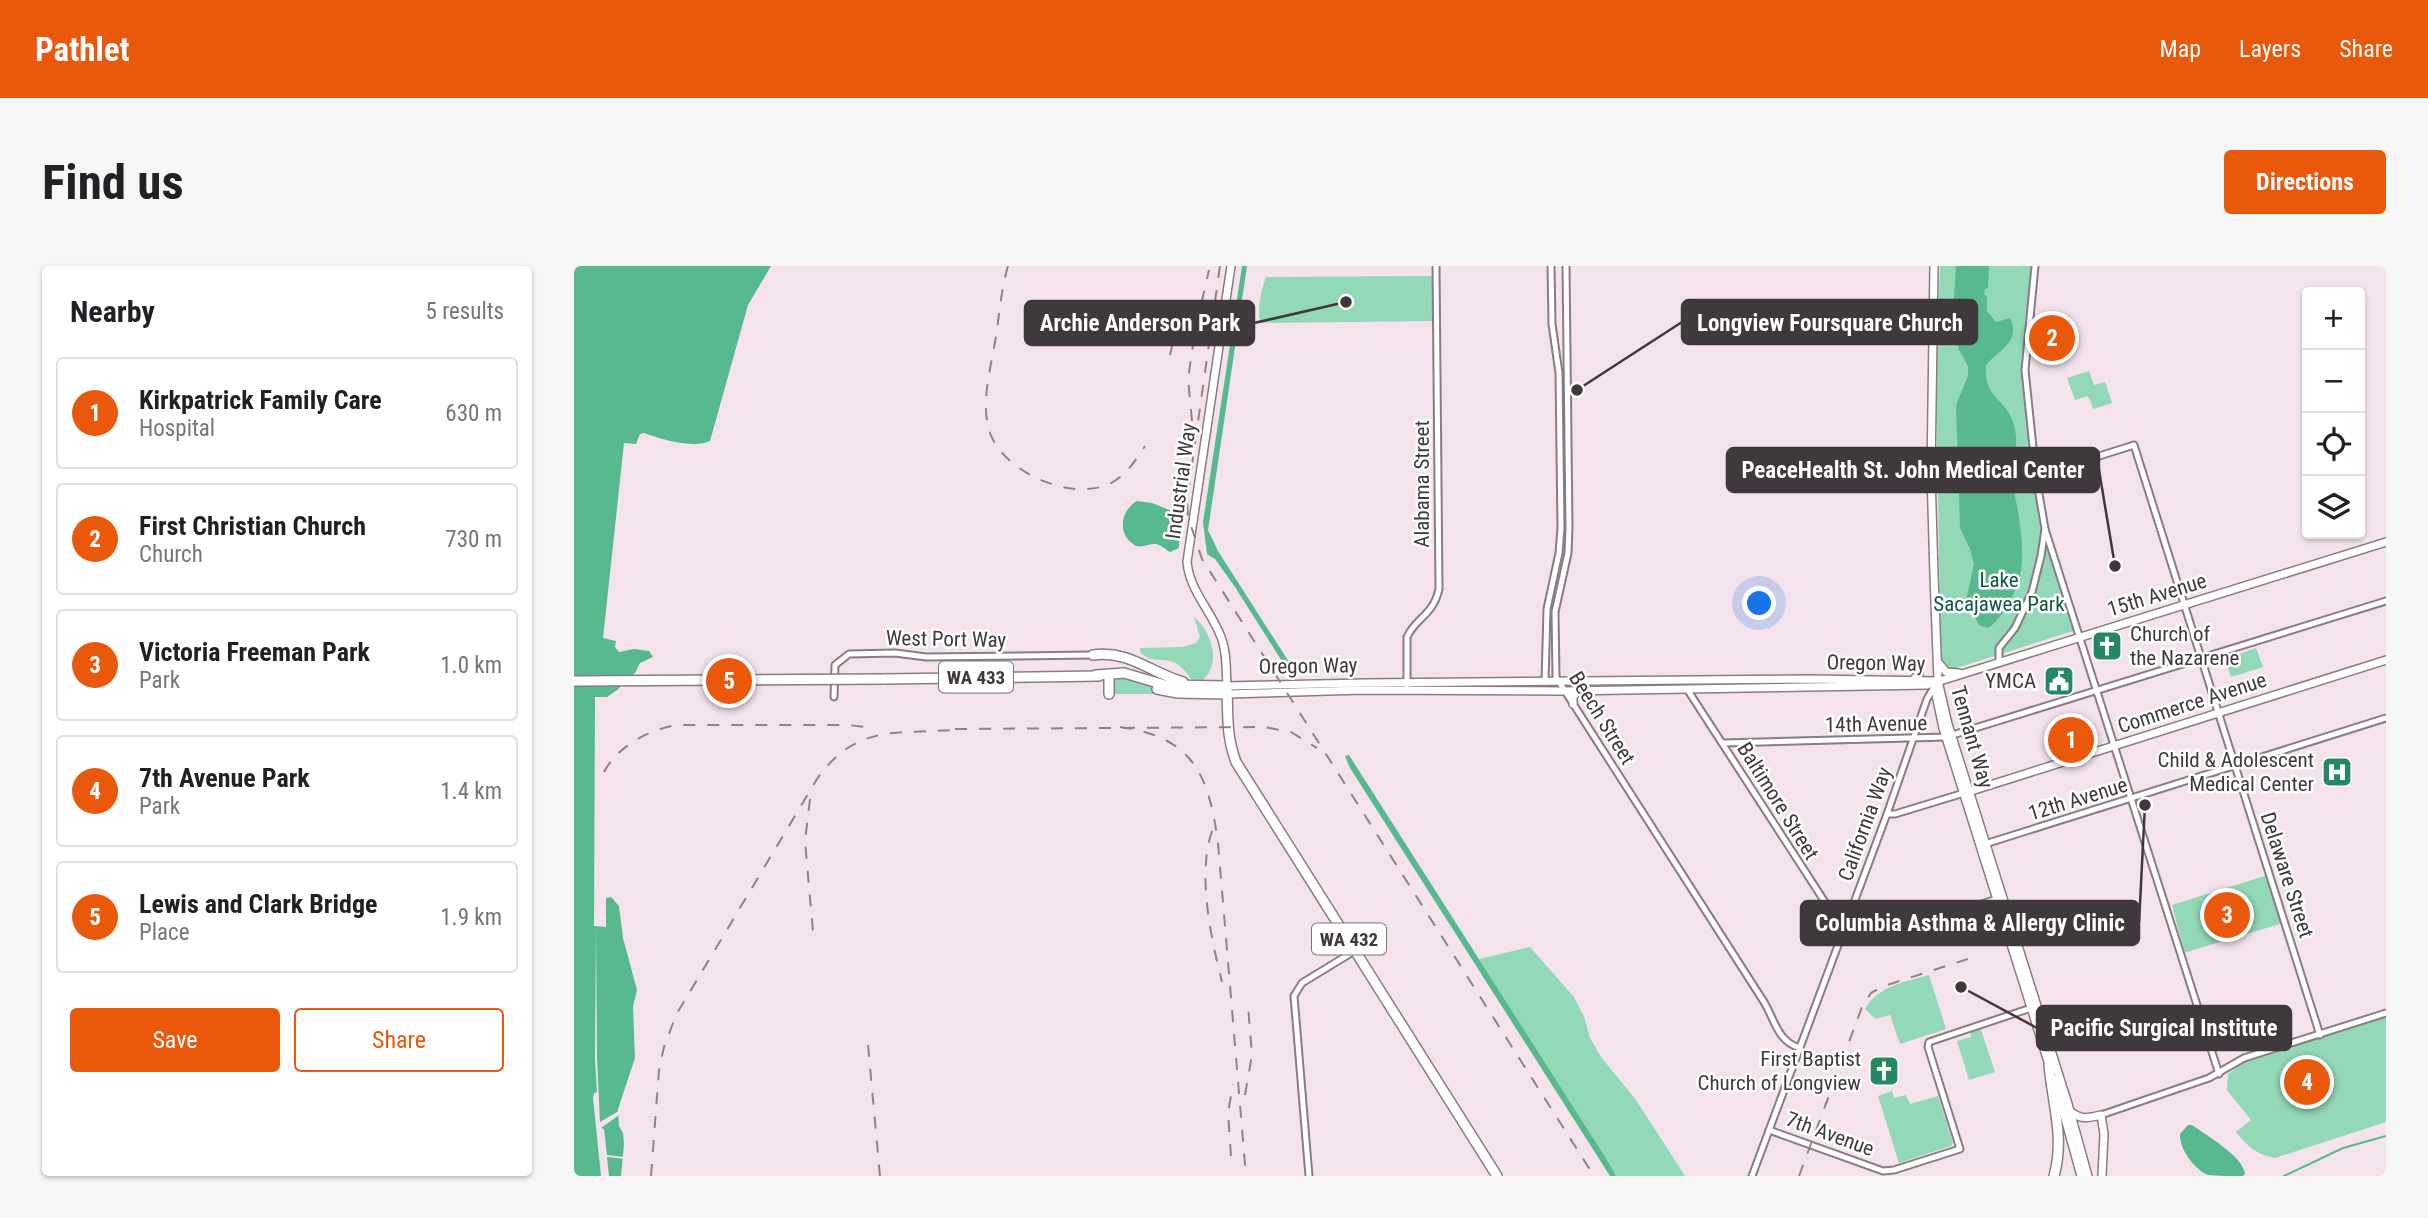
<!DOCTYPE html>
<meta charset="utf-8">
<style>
:root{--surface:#fff;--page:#f6f6f6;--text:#202124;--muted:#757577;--line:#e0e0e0;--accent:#ea580c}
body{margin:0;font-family:"Roboto Condensed",sans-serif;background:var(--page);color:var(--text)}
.controls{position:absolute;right:21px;top:21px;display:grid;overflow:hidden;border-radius:7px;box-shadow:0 2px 5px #0004}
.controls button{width:63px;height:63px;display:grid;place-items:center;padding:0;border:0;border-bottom:2px solid var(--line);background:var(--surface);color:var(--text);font:35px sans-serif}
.you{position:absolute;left:1186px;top:338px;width:24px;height:24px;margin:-18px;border:5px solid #fff;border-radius:50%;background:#1a73e8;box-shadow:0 0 0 10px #1a73e833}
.badge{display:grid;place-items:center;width:46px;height:46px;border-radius:50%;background:var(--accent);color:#fff;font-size:23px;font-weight:700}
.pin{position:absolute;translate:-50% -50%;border:4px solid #fff;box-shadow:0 2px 7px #0006}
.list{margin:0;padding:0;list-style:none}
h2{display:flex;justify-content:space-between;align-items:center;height:91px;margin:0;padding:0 28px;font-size:30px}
h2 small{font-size:23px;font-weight:400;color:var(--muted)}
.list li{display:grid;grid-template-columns:46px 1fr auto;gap:21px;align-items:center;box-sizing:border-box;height:112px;margin:0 14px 14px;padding:0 14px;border:2px solid var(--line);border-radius:7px}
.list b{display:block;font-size:26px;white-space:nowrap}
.list p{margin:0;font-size:23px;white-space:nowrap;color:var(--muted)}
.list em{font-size:23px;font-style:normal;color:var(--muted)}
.actions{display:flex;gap:14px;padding:21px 28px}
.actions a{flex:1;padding:16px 0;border:2px solid var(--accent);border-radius:7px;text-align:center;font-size:24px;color:var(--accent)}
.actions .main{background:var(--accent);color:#fff}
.icon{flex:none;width:38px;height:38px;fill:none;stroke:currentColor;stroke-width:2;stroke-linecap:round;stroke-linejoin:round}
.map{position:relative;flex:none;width:1812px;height:910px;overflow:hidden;border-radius:7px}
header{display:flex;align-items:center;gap:42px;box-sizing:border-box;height:98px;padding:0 35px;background:var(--accent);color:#fff}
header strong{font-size:33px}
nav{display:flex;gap:38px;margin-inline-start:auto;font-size:24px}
.intro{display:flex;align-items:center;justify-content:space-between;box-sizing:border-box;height:168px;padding:0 42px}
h1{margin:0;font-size:49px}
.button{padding:18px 32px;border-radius:7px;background:var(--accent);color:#fff;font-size:24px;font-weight:700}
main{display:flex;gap:42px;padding:0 42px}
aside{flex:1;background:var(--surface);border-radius:7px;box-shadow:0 2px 5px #0004}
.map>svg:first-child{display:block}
</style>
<header>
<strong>Pathlet</strong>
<nav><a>Map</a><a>Layers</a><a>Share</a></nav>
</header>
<div class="intro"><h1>Find us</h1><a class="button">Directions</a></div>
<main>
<aside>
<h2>Nearby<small>5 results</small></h2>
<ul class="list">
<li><span class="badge">1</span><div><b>Kirkpatrick Family Care</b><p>Hospital</p></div><em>630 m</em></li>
<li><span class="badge">2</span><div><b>First Christian Church</b><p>Church</p></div><em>730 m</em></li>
<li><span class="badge">3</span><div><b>Victoria Freeman Park</b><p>Park</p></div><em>1.0 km</em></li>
<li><span class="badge">4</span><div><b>7th Avenue Park</b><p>Park</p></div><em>1.4 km</em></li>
<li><span class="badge">5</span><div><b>Lewis and Clark Bridge</b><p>Place</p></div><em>1.9 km</em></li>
</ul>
<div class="actions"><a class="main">Save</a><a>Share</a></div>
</aside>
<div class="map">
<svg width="1812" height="910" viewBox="0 0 1812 910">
<rect width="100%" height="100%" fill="#f4e3ed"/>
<g fill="#93d8b7">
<polygon points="1366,0 1458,0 1449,99 1456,189 1464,242 1499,365 1373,405 1367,398 1362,111"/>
<path d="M858,10L859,55L686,57C683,42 687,25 692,11Z"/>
<polygon points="1515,105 1520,119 1531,116 1538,137 1519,143 1514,130 1501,134 1493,112"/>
<path d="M620,351C637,365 648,397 629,414L617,413C612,406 607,399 599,396C587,392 577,397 566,386V382L609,381L622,377L626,371Z"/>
<polygon points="1682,382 1689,401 1657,411 1651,393"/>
<polygon points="535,411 552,412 586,424 587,428 535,428"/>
<polygon points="1694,609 1709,657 1613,686 1610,685 1598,639"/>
<polygon points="956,681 1000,731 1011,753 1016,772 1027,791 1062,834 1111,910 1042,910 905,693"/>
<path d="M1355,709L1372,763L1326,778L1316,749L1302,753L1291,743C1305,719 1331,716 1355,709Z"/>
<path d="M1812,751V856L1701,892C1682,888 1674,881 1662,866L1677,854L1653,824L1654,808L1672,795Z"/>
<polygon points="1406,761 1421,806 1395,814 1383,775 1397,771 1396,765"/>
<polygon points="1318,825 1320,832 1332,829 1336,838 1364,830 1379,877 1377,880 1325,897 1304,830"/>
</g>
<g fill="#58b98f">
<path d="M0,0H197L174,39L136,175C121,183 86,173 70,167L66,168L62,178L50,177L29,372L42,375L41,381L45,386L60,383L75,385L79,391L66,397L61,407L43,424L33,431H21L20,660L32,661V632L37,631L45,640L49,672L63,724L59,741L61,792L44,843L45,860L49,867L50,878L47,910H0Z"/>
<polygon points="668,0 673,0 634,264 644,285 715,396 724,406 720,410 716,408 661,321 641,293 633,288 629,256"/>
<path d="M1382,0H1415L1414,22L1411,23L1410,28L1413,31V45L1422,56L1436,52C1448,76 1423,85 1412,99C1409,134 1434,133 1440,159C1445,177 1440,195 1439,213C1439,223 1442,234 1444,245C1449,278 1453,309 1434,338C1429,347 1422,357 1414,362L1405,359L1392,335L1400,298L1396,283L1386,262L1382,139L1394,110V100L1385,84L1382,69L1380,31Z"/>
<path d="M563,235L578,237L603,247L606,255L605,282L596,286C592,284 586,278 581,278C574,277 566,284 559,278C543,267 547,244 563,235Z"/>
<polygon points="775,489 1031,891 1042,910 1036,910 776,502 771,490"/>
<path d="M1614,859H1618C1632,869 1670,891 1671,908L1669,910C1659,910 1643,910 1634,909C1621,904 1605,883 1606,868Z"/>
</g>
<polygon fill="#f4e3ed" points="22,661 23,792 26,856 48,843 48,847 27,862 30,863 33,889 51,891 51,893 33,891 35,910 27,910 19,832 20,827 23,826 21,793"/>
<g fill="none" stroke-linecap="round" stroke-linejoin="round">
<polyline stroke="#58b98f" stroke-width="2" points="1710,910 1769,882 1812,870"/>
<g stroke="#8b7b85" stroke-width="9">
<g id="minor">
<path d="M992,0L995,262L994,287L981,346L982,411L1190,736C1201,754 1203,775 1226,782"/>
<polyline points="1462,210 1560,179 1746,769"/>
<polyline points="1471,263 1645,808"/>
<polyline points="1425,397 1425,382 1441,362 1458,326 1467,290 1471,263 1462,210 1451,104 1461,0"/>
<polyline points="971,416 973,343 985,287 987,262 985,107 978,58 977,0"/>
<path d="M833,420V371C842,351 859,350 865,323L862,0"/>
<polyline points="1113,423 1269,664 1278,673 1297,674 1423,633"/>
<polyline points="260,431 261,399 275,388 321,387 352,391 519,389"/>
<polyline points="1149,477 1372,471 1812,335"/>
<polyline points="1313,548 1321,548 1390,527"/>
<polyline points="1411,578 1812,452"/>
<polyline points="1527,849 1635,812 1670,792 1812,747"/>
<polyline points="1195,864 1309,905 1320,904 1386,883 1354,781 1355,776 1460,741"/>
<polyline points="735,910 720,730 728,717 782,684"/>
<polyline points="1178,910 1313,548 1353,433 1360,421"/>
</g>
</g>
<g stroke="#8b7b85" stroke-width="10">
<g id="major">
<path d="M657,0L613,296C616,326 637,344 647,371C653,386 652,404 653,420L791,417L1235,413L1361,415"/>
<polyline points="1360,0 1357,207 1360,309 1364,415 1374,458 1494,838 1514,910"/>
<polyline points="1364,396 1372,406 1385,407"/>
<polyline points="1340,413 1345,408 1345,398"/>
<polyline points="1364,415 1361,424 1369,462 1476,802"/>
<polyline points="653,428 789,424 990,425 1353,419 1812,276"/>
<polyline points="999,438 999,431 1005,424"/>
<polyline points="1394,526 1812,394"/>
<polyline points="1480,813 1507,910"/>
<path d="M1497,846C1507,854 1515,852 1527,849L1530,868L1528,910"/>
</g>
</g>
<g stroke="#8b7b85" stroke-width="12">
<g id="highway">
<path d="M519,389C555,384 577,407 609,416"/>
<path d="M522,409L550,407L591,419L653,420C654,447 652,470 662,496L923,910"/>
<polyline points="535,411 535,428"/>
<polyline points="310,413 525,410"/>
<polyline points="583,423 604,427 653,428"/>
<path d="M1475,798C1478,837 1491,871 1480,910"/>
</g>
</g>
<use href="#minor" stroke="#fff" stroke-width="5"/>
<use href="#major" stroke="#fff" stroke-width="7"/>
<use href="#highway" stroke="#fff" stroke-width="9"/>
<g stroke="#8e8389" stroke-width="2" stroke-dasharray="12 12" stroke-linecap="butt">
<path d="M434,0C428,20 426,42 423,63C419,95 406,133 415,164C427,205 496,236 535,218C552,210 561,195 571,180"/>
<polyline points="646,0 613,234 614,251 628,293 1020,910"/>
<polyline points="596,89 605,51"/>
<polyline points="618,155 614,113 621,65 635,4"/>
<path d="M546,461C620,471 635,510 644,577L672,910"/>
<polyline points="381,463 690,461 717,466 743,482"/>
<path d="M30,506C44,480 74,464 102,459H274L291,461"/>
<polyline points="236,533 231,575 239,666"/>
<path d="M638,565C623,609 637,672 648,716"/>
<polyline points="294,779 306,910"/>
<polyline points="671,829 678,789 674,740"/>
<polyline points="657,890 654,847 659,818"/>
<path d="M77,910L85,804L90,781L102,749L243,513C285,454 327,470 389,463"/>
<polyline points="1225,910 1288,741 1297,727 1310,720 1397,692"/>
</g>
<g stroke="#8b7b85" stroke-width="12" stroke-linecap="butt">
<polyline id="highway-bridge" points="0,415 310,413"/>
</g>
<use href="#highway-bridge" stroke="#fff" stroke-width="9"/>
</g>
<defs>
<g id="church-square" transform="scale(1.575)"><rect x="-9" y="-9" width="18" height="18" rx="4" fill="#258862" stroke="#fff"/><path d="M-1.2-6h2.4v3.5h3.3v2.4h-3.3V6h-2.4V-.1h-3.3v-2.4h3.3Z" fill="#fff"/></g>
<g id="civic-square" transform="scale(1.575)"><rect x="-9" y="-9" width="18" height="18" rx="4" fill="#258862" stroke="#fff"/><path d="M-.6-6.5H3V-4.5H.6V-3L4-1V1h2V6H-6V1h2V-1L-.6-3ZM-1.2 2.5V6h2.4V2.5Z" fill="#fff"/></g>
<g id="hospital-square" transform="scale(1.575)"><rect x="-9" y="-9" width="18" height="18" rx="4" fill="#258862" stroke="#fff"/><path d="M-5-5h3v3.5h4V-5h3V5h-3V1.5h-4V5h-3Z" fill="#fff"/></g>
</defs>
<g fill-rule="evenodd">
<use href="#church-square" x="1533" y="380"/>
<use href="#civic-square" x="1485" y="415"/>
<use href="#hospital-square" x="1763" y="506"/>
<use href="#church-square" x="1310" y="805"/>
</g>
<g text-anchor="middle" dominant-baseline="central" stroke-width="5" stroke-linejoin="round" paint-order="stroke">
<g fill="#fff" stroke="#797476" stroke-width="2">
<rect x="365" y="395.5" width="74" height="31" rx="5"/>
<rect x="738" y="657.5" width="74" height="31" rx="5"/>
</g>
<g font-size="19" font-weight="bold" fill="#3f383c">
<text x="402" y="411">WA 433</text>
<text x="775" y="673">WA 432</text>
</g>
<g font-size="21" fill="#3f383c" stroke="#fff">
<text transform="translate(607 215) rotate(-82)">Industrial Way</text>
<text transform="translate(848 218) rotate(-90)">Alabama Street</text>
<text transform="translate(1583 329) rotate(-17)">15th Avenue</text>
<text transform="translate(372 373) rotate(1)">West Port Way</text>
<text transform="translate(1302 397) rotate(1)">Oregon Way</text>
<text transform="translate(734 400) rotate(-1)">Oregon Way</text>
<text transform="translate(1618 437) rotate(-18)">Commerce Avenue</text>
<text transform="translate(1028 452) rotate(58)">Beech Street</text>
<text transform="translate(1302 458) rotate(-1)">14th Avenue</text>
<text transform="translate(1398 471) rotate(74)">Tennant Way</text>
<text transform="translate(1504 533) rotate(-17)">12th Avenue</text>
<text transform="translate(1204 535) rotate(58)">Baltimore Street</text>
<text transform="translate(1291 558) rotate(-70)">California Way</text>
<text transform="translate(1713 609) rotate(72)">Delaware Street</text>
<text transform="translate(1256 868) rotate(20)">7th Avenue</text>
</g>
<g font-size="21" fill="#0d5a3f" stroke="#fff">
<text x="1425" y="314">Lake<tspan x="1425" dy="24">Sacajawea Park</tspan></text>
</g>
<g font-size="21" fill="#3f383c" stroke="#fff" text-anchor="end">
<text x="1556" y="368" text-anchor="start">Church of<tspan x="1556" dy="24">the Nazarene</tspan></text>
<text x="1462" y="415">YMCA</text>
<text x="1740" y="494">Child &amp; Adolescent<tspan x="1740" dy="24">Medical Center</tspan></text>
<text x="1287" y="793">First Baptist<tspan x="1287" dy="24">Church of Longview</tspan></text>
</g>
</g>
<path fill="none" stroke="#3f383c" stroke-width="2.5" d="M1003 124L1108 56M772 36L680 57M1541 300L1525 204M1571 539L1565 657M1387 721L1463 762"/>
<g fill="#3f383c" stroke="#fff" stroke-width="2.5">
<circle cx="1003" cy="124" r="7"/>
<circle cx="772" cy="36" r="7"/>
<circle cx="1541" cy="300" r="7"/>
<circle cx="1571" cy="539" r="7"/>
<circle cx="1387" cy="721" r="7"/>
</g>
<g fill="#3f383c" stroke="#3f383c" stroke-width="2.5">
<rect x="1108" y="34" width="295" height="44" rx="7"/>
<rect x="451" y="35" width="229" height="44" rx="7"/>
<rect x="1153" y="182" width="372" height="44" rx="7"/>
<rect x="1227" y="635" width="338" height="44" rx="7"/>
<rect x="1463" y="740" width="254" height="44" rx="7"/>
</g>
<g font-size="23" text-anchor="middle" font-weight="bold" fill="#fff">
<text x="1256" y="65">Longview Foursquare Church</text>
<text x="566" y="65">Archie Anderson Park</text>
<text x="1339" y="212">PeaceHealth St. John Medical Center</text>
<text x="1396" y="665">Columbia Asthma &amp; Allergy Clinic</text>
<text x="1590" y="770">Pacific Surgical Institute</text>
</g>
</svg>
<div class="controls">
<button>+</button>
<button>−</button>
<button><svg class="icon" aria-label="locate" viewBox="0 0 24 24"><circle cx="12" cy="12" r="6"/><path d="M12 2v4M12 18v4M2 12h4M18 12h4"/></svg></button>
<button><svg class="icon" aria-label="layers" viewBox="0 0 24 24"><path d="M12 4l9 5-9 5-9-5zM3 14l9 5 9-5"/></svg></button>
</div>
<div class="you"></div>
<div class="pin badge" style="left:1497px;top:474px">1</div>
<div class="pin badge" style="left:1478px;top:72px">2</div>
<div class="pin badge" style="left:1653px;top:649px">3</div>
<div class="pin badge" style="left:1733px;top:816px">4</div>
<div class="pin badge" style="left:155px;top:415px">5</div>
</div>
</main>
